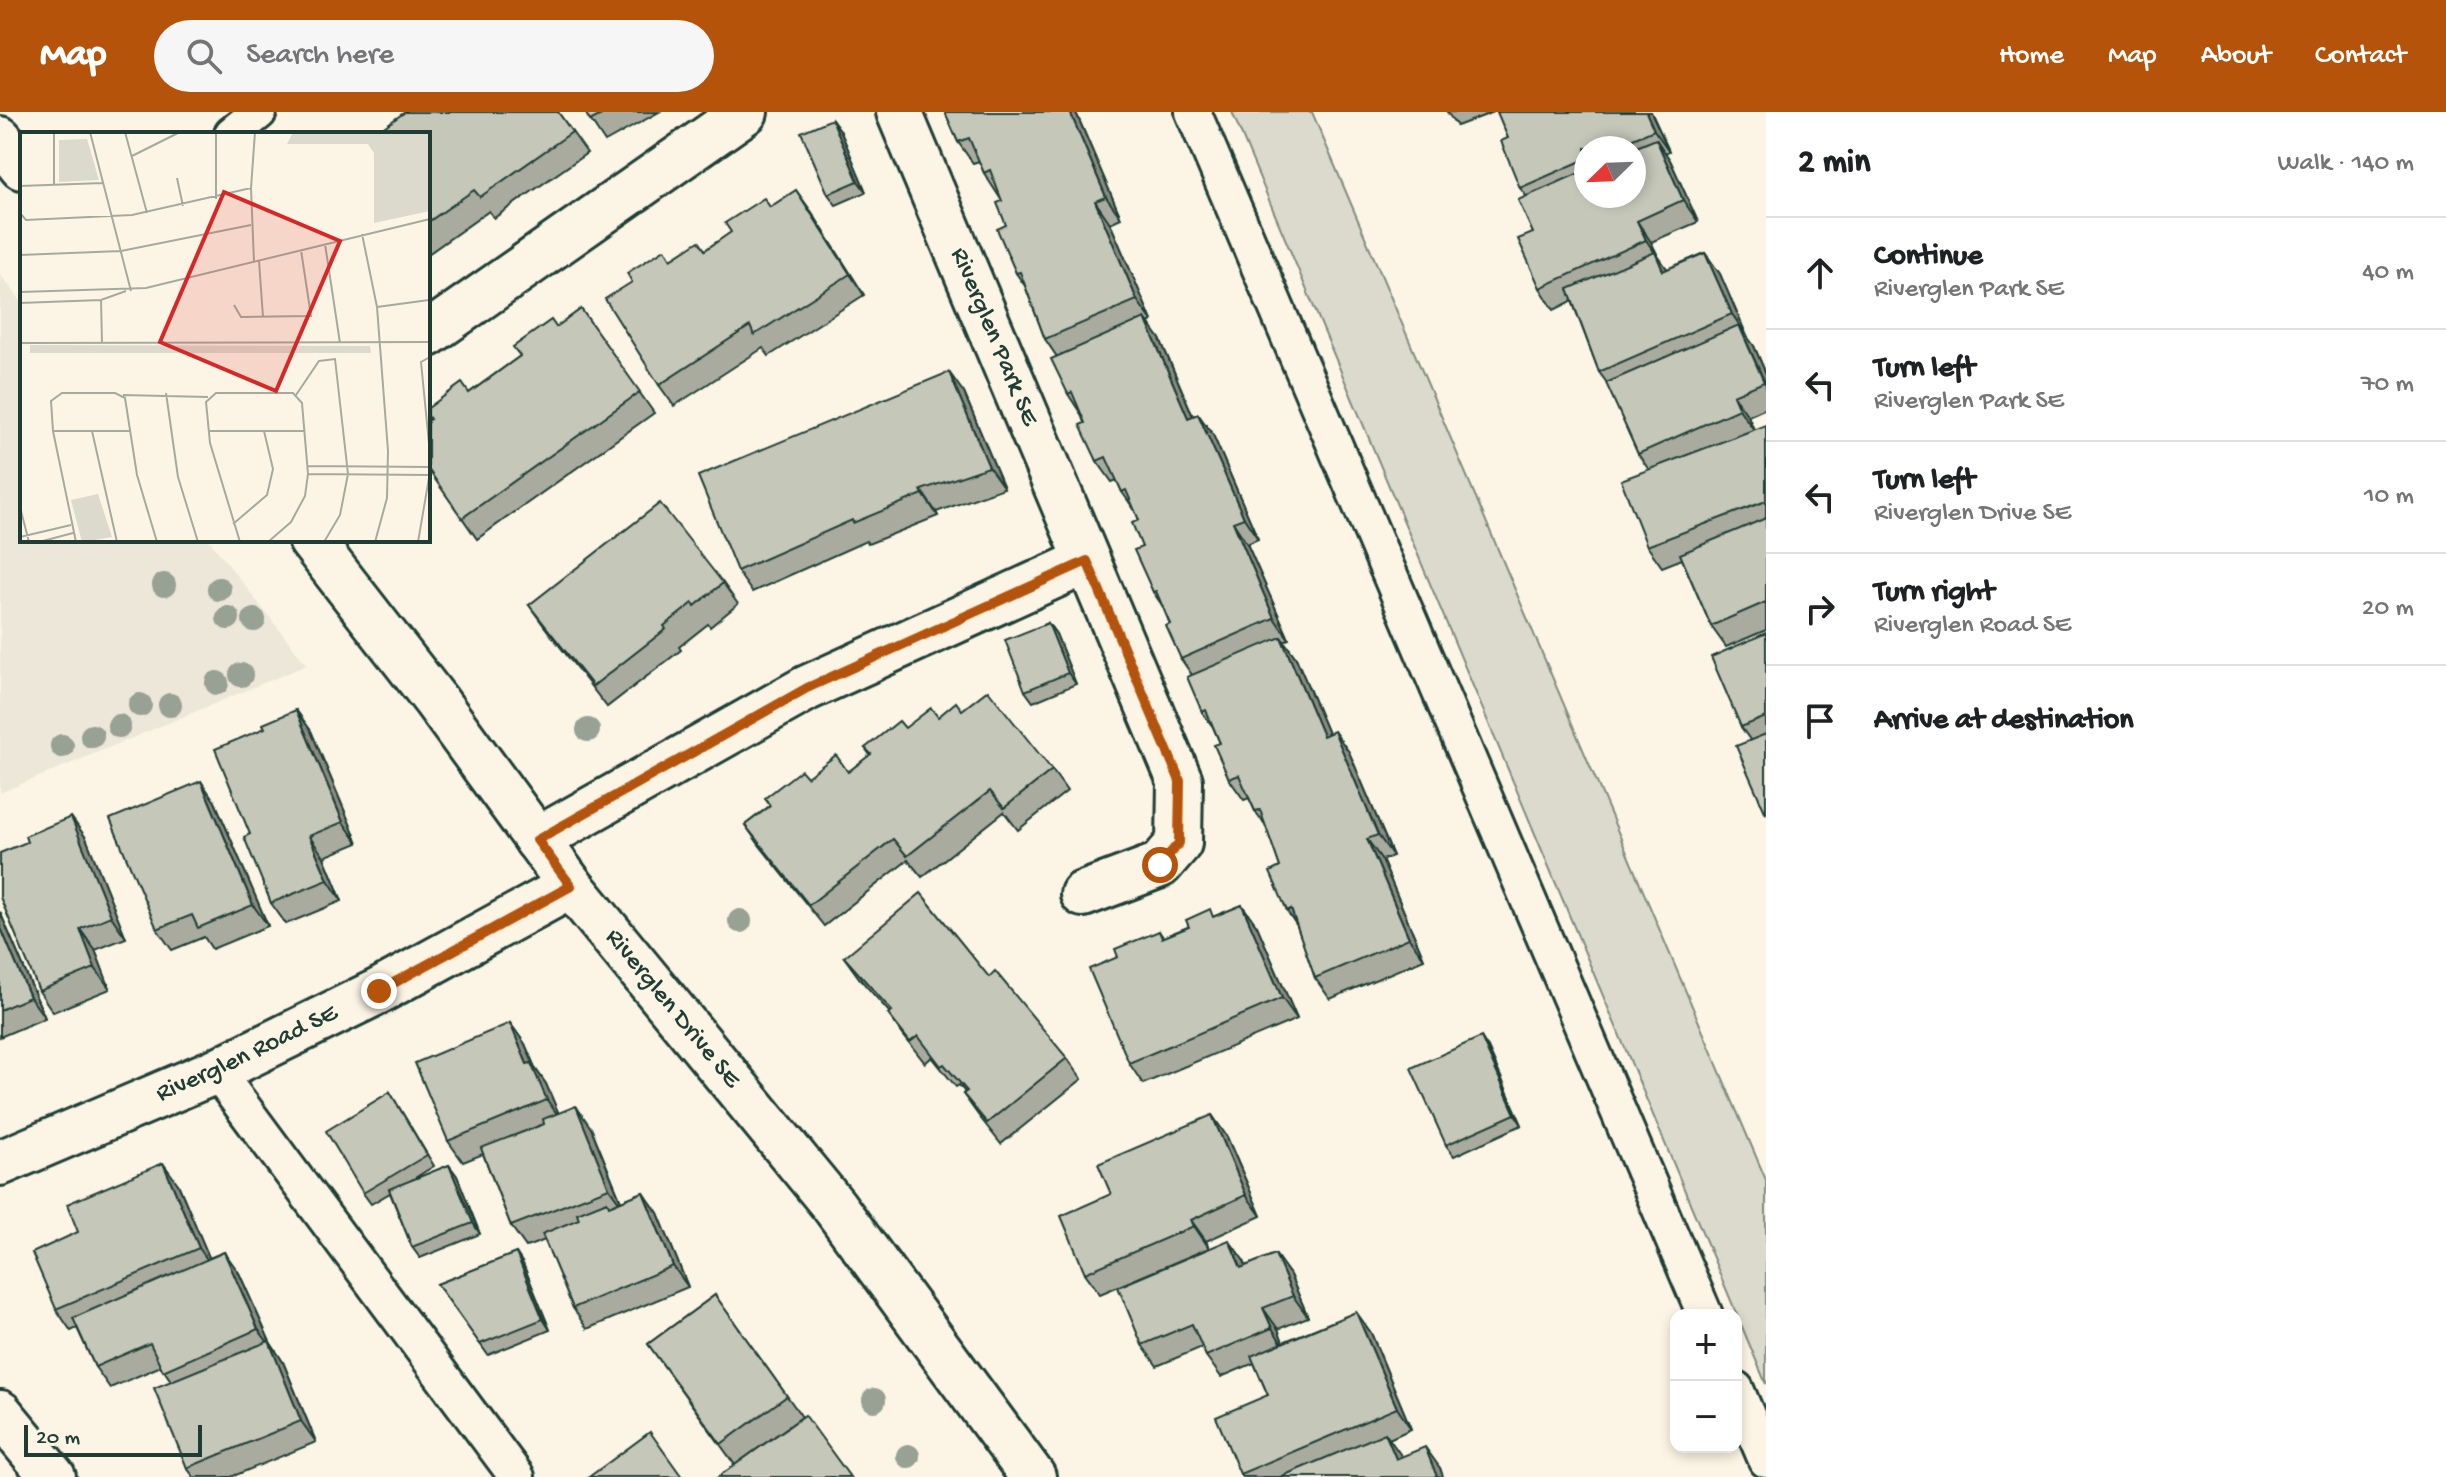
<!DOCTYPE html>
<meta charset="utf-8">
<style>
:root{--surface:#fff;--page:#f6f6f6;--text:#202124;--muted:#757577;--line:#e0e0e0;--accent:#b45309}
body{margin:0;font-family:"Gochi Hand",sans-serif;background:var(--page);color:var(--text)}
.controls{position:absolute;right:24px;bottom:24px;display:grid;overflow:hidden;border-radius:16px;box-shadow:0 4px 12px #0003}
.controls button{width:72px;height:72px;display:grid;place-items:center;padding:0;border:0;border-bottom:2px solid var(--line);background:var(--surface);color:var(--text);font:40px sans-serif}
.compass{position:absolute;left:1574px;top:24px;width:72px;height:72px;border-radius:50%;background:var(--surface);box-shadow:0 4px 12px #0003;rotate:247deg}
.scale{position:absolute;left:24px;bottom:20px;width:178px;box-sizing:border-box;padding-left:8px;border:4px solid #1f3d34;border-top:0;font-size:22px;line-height:28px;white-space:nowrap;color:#1f3d34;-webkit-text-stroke:6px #fcf5e5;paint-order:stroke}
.stop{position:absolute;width:24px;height:24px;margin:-18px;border:6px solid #b45309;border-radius:50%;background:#fff}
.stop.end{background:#b45309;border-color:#fff;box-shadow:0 2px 8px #0008}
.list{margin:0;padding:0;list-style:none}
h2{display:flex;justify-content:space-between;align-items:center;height:104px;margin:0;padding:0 32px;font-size:34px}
h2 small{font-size:26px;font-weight:400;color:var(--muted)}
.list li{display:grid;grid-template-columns:52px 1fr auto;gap:24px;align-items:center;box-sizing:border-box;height:112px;padding:0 32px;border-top:2px solid var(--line)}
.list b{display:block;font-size:30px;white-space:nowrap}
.list p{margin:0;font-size:26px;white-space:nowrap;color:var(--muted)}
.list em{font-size:26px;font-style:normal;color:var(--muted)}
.icon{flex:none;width:44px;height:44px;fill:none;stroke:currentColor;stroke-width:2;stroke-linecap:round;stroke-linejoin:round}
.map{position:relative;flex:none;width:1766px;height:1365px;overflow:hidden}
header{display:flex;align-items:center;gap:48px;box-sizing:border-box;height:112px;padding:0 40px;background:var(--accent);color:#fff}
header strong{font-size:38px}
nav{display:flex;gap:44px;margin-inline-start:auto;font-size:28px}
.search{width:560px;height:72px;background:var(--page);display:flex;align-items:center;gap:20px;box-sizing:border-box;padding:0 28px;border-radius:44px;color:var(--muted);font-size:30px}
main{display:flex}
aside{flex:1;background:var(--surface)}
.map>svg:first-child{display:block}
</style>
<header>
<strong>Map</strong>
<div class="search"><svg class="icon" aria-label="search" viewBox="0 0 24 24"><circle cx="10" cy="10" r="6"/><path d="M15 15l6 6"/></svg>Search here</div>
<nav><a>Home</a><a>Map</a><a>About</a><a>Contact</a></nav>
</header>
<main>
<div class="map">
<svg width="1766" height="1365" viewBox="0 0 1766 1365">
<rect width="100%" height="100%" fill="#fcf5e5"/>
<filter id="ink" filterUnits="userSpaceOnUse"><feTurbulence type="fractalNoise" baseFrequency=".0125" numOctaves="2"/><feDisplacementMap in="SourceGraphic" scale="16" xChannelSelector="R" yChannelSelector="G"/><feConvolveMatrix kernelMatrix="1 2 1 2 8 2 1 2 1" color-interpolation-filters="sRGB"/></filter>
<g filter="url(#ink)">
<polygon fill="#ece7d8" points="0,162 22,190 22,428 209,428 307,553 0,681"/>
<polygon fill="#dcdacc" stroke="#7e8c80" stroke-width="2" points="1232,0 1312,0 1766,1068 1766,1272"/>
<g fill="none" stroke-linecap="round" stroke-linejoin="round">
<g stroke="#1f3d34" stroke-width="40">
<g id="lane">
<polyline points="1193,0 1705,1203"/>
<polyline points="232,22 259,0"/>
<polyline points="216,959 517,1365"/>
<polyline points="1736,1277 1766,1348"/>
</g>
</g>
<g stroke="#1f3d34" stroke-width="50">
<g id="street">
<path id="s1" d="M899,0L1180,669L1179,731L1160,753L1083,782"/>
<polyline points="428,222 745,0"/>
<polyline points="537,728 807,576 1087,449"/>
<path id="s2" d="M0,1051L216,959L379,879L571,774"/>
<polyline points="0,1301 53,1365"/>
</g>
</g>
<g stroke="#1f3d34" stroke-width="50">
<g id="secondary">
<polyline points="0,27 22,55"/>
<path id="s3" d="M311,428L436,589L571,774L834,1094L1033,1365"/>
</g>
</g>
<use href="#lane" stroke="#fcf5e5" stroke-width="34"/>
<use href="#street" stroke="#fcf5e5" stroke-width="44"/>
<use href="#secondary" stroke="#fcf5e5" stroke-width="44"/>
</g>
<g fill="#97a194">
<circle cx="164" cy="473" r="12"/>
<circle cx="219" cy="477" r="12"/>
<circle cx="228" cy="506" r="12"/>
<circle cx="254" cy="508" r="12"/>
<circle cx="241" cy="563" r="12"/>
<circle cx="217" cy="571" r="12"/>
<circle cx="140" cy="593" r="12"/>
<circle cx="170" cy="593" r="12"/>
<circle cx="119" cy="614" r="12"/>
<circle cx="588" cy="618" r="12"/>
<circle cx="92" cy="624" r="12"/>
<circle cx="62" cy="634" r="12"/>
<circle cx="740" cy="809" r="12"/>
<circle cx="874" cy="1288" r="12"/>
<circle cx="908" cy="1344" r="12"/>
</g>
<g fill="#a9ab9f" stroke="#1f3d34" stroke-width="2" fill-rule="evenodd">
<polygon points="558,0 587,41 494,106 489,99 428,142 428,22"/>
<polygon points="585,0 659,0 605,30"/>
<polygon points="945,0 1075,0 1077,3 1121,106 1110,111 1152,209 1148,211 1160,227 1193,304 1198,302 1213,323 1258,427 1247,432 1289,527 1284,529 1296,546 1328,622 1349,640 1393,744 1382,748 1424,847 1330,887 1315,866 1297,814 1287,799 1280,755 1266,714 1255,699 1249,686 1244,688 1229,667 1220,631 1213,615 1202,600 1192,563 1181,547 1170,512 1164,496 1153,480 1142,435 1139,408 1136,400 1122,380 1117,368 1112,370 1097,349 1081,302 1068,282 1057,245 1045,227 1025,174 1016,161 1002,89 984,61 979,49 973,51 958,30"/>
<polygon points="1447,0 1494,0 1457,14"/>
<path d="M1651,0L1669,39L1665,41L1670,48L1698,110L1651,130L1658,144L1667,157L1705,141L1720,162L1746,224L1754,234L1766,262V296L1748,304L1754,318L1766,313V518L1726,535L1711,514L1682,447L1662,455L1647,434L1649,358L1638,342L1607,271L1599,260L1572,189L1554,198L1540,176L1533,121L1527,85L1520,76L1508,26ZM1586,36H1634L1586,84Z"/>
<polygon points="832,7 840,18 866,80 836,93 828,82"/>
<polygon points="770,95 811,99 864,183 769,244 763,236 674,294 659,273 672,146 705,138"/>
<polygon points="581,197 654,301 477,427 428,357 469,281 520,244"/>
<polygon points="964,281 1004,376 936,400 938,404 868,432 866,429 752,480 737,459"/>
<polygon points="723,471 738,492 710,515 708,512 679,535 681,538 607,595 544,514 529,493"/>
<polygon points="1048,511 1056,522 1076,572 1033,590 1025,579"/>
<polygon points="1766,521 1766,702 1750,628 1741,615"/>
<polygon points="296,598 311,619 358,731 324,745 342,789 286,812 271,791 250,722 265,616"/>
<polygon points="962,598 1052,658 1067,679 1018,718 1004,700 922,765 908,748 824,814 760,734 745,713 807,665 848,660 870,643 865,636 905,616"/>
<polygon points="215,690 268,814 212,837 204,825 172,838 157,817"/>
<polygon points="71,705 86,726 126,826 95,838 110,877 53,900 39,879 27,730"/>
<polygon points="1242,793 1257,814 1297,907 1143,972 1129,951 1118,845 1159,819 1163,825"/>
<polygon points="0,800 45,906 0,925"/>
<polygon points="844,845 989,865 1067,946 1082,967 1001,1032 978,1003 963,982 965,980 959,973 956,975 932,945 925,951 903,923 888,902 890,901 859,866"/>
<polygon points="510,911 525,932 535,956 546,972 558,1001 591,1016 621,1089 643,1080 658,1101 688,1175 587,1217 573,1196 545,1128 526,1135 511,1114 483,1042 463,1050 448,1029"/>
<polygon points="1488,936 1522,1013 1454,1044 1446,1033"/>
<polygon points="390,980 434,1054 410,1069 449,1053 457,1064 480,1122 420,1146 412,1135 390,1081 371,1092 363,1081"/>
<polygon points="1212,1003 1227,1025 1261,1104 1206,1129 1209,1136 1100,1182 1085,1161 1111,1082"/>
<polygon points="178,1072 209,1146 224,1140 239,1161 270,1230 283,1250 316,1330 231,1365 194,1365 187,1356 171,1269 161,1254 110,1276 95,1255 77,1216 71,1219 56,1197 78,1120"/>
<polygon points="516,1141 523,1152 550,1218 488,1243 437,1172"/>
<polygon points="1275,1142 1290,1163 1308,1205 1278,1217 1283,1230 1356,1200 1371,1221 1411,1317 1389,1327 1401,1345 1440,1356 1443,1365 1242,1365 1240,1362 1268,1283 1254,1251 1221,1265 1206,1244 1202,1235 1157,1254 1142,1233 1244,1149 1246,1154"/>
<polygon points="715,1183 802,1305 735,1353 648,1232"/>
</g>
<g fill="#8a8b82" stroke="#1f3d34" stroke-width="2">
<polygon points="1070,0 1075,0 1077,3 1121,106 1106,85"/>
<polygon points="1646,0 1651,0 1669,39 1654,18"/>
<polygon points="832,7 840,18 866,80 858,69"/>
<polygon points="1656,27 1670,48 1698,110 1683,88"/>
<polygon points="796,78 811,99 864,183 850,162"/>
<polygon points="1095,89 1110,111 1152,209 1137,188"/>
<polygon points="1637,109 1651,130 1658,144 1670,161 1663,159 1657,144 1646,128"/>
<polygon points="1705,141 1720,162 1747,224 1732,202"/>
<polygon points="1145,206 1160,227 1203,328 1188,306"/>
<polygon points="1739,213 1754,234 1766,262 1766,273"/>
<polygon points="949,260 964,281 1004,376 989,355"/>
<polygon points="1733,283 1748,304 1754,318 1739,297"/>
<polygon points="1198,302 1213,323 1258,427 1244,406"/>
<polygon points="921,378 936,400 938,404 923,382"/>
<polygon points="1233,410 1247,432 1289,527 1274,506"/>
<polygon points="1048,511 1056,522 1076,572 1068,561"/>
<polygon points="1281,525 1296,546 1338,645 1323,624"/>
<polygon points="296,598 311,619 358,731 343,710"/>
<polygon points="1334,619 1349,640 1393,744 1378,723"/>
<polygon points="201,669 215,690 268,814 253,793"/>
<polygon points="71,705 86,726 126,826 111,804"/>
<polygon points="309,724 324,745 342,789 328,768"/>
<polygon points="1367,727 1382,748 1424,847 1409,826"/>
<polygon points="1242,793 1257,814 1297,907 1282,886"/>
<polygon points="0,800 45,906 30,885 0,814"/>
<polygon points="80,817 95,838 110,877 95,856"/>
<polygon points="510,911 525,932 535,956 546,972 562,1009 547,988 527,952"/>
<polygon points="1481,925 1488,936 1522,1013 1515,1002"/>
<polygon points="576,994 591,1016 624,1097 609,1076"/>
<polygon points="1212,1003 1227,1025 1261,1104 1246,1083"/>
<polygon points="163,1051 178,1072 214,1157 199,1136"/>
<polygon points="449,1053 457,1064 480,1122 473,1111"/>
<polygon points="643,1080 658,1101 688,1175 673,1154"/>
<polygon points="1191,1108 1206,1129 1209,1136 1194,1114"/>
<polygon points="1229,1128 1244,1149 1255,1177 1241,1156"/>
<polygon points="224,1140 239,1161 270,1230 283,1250 316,1330 301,1309 272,1236 258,1217"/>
<polygon points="516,1141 523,1152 550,1218 543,1207"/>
<polygon points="1275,1142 1290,1163 1308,1205 1293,1184"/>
<polygon points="1263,1196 1278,1217 1286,1238 1272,1216"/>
<polygon points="1356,1200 1371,1221 1411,1317 1397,1296"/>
<polygon points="1385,1321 1400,1342 1409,1365 1396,1347"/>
<polygon points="1425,1335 1440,1356 1443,1365 1437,1365"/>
</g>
<g fill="#c5c7b9" stroke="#1f3d34" stroke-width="2">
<polygon points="405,0 558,0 572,20 480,85 474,78 428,110 428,22 374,22"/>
<polygon points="585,0 607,0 590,9"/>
<polygon points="945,0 1070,0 1106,85 1095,89 1137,188 1045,227 1020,160 1016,161 997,117 1006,113 997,91 1002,89 990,58 984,61 969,26 958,30"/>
<polygon points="1497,0 1646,0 1654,18 1612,36 1586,36 1586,47 1520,76 1501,29 1508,26"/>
<polygon points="832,7 858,69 828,82 801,20"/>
<polygon points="1656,27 1683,88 1637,109 1646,128 1540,176 1518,127 1533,121 1518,88 1586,58 1586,84 1634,84 1634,36"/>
<polygon points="796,78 850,162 754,223 750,214 659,273 605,187 632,170 627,161 665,137 671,147 699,129 705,138 731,120 725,111 764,86 770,95"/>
<polygon points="1655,140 1663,159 1705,141 1732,202 1599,260 1568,177"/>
<polygon points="581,197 640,280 462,406 428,357 428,308 430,307 428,304 428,296 462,271 469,281 520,244 513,235 551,208 556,215"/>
<polygon points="1145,206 1188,306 1198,302 1244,406 1233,410 1274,506 1181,547 1166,514 1170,512 1156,479 1153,480 1134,438 1142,435 1132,411 1139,408 1126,378 1122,380 1106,345 1097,349 1080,313 1085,311 1072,280 1068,282 1051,247"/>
<polygon points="1739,213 1764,270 1733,283 1739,297 1638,342 1606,271"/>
<polygon points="949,260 989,355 921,378 923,382 853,411 852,408 737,459 698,364"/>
<polygon points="1766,313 1766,389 1647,434 1621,368"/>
<polygon points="660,391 723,471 695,494 693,491 664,514 666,517 593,574 529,493"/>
<polygon points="1766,406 1766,490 1711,514 1680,442"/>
<polygon points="1048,511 1068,561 1025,579 1005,528"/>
<polygon points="1766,521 1766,605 1741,615 1711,545"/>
<polygon points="1281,525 1323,624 1334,619 1378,723 1367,727 1409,826 1315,866 1291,797 1287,799 1270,760 1280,755 1260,698 1255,699 1239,663 1229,667 1214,633 1220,631 1206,598 1202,600 1187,565"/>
<polygon points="988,578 1052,658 1004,696 990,679 907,744 893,727 809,793 745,713 770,694 765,686 801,658 807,665 836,643 848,660 871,642 865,636 899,609 905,616 931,596 938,605 956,590 962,598"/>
<polygon points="296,598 343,710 309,724 328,768 271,791 244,725 250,722 215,637 265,616 263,612"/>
<polygon points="1766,622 1766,702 1736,634"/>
<polygon points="201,669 253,793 198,816 192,803 157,817 110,707"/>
<polygon points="71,705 111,804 80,817 95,856 39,879 0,785 0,741 27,730 25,724"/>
<polygon points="921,781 989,865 995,859 1067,946 987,1011 963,982 967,979 944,952 941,954 918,924 910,930 888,902 892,899 844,845"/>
<polygon points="1242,793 1282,886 1129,951 1089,857 1118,845 1115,837 1159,819 1162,826 1189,815 1186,808 1210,797 1213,805"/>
<polygon points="0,814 30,885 0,898"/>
<polygon points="510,911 527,952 531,951 547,988 448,1029 415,951"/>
<polygon points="1481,925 1515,1002 1446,1033 1411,956"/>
<polygon points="390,980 427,1043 363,1081 326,1019"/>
<polygon points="576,994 609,1076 511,1114 481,1036 544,1012 543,1007"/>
<polygon points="1212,1003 1246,1083 1191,1108 1194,1114 1085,1161 1061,1104 1111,1082 1098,1052"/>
<polygon points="163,1051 199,1136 56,1197 32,1141 78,1120 67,1092"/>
<polygon points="449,1053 473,1111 412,1135 389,1077"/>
<polygon points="643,1080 673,1154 573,1196 542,1122 579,1107 577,1101 607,1089 609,1094"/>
<polygon points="1229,1128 1241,1156 1275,1142 1293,1184 1263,1196 1272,1216 1206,1244 1192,1212 1142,1233 1118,1175"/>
<polygon points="224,1140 258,1217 163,1259 150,1231 95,1255 73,1206"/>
<polygon points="516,1141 543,1207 480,1232 437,1172"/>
<polygon points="715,1183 787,1284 721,1332 648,1232"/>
<polygon points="1356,1200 1397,1296 1240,1362 1216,1305 1268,1283 1251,1244"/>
<polygon points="269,1229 301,1309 187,1356 154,1276"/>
<polygon points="805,1303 850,1365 718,1365"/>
<polygon points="650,1320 682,1365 589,1365"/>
<polygon points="1385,1321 1396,1347 1425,1335 1437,1365 1280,1365"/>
</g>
</g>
<g fill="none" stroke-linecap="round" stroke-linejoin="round" filter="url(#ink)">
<polyline stroke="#b45309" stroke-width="10" points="379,879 571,774 537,728 807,576 1087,449 1180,669 1179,731 1160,753"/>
</g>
<g text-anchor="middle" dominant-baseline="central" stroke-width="6" stroke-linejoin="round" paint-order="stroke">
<g font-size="26" fill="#1f3d34" stroke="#fcf5e5">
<text stroke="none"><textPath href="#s1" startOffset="244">Riverglen Park SE</textPath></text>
<text stroke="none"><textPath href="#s3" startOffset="592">Riverglen Drive SE</textPath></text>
<text stroke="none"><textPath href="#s2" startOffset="270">Riverglen Road SE</textPath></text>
</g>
</g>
<g transform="translate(20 20)">
<rect width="410" height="410" fill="#fcf5e5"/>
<path d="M273,0H410V79L354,91V21L348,12H267ZM67,7L79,48L39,50V8ZM10,213L350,214L351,221H10ZM78,362L92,405L62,410L51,368Z" fill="#dcdacc"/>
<path fill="none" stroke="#a4ab9e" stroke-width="2" d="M34,0V54M70,0L111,159M105,0L127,81M112,24L160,0M157,46L163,74M0,54L83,51M231,56L235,0M196,67V0M0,81L6,88L112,83L231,56L234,130M342,102L357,175L368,319L367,366L355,410M305,112L320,211M0,123L101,119L231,93M239,129L243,185M0,160L126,156L410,87M81,168L82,211M0,171L81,168L106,159M214,173L221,185L291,184L281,118M357,175L409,168M2,211L410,210M410,225L401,230L410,322M146,261L158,345L178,410M103,263L188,265M276,263L299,229L315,227L328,342L320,383L304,410M33,299H110M72,299L97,410M188,299H285M288,334L410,335M288,342L410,343M0,375L9,410M213,392L247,363L253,337L244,299M0,405L51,393M19,410L53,401M56,410L33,299L31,269L42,261H95L105,266L117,343L137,410M220,410L190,311L186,270L196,261H273L282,271L288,342L285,364L271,390L248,410M398,410L410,340"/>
<path fill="#d62828" fill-opacity="0.15" stroke="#d62828" stroke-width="4" d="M204,60L320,109L256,259L140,210Z"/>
<rect width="410" height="410" fill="none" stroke="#1f3d34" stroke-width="4"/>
</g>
</svg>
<div class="controls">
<button>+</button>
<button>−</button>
</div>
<svg class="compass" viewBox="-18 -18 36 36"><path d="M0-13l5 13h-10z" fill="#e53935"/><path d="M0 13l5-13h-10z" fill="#757577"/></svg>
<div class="scale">20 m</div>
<div class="stop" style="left:1160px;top:753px"></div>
<div class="stop end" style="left:379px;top:879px"></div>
</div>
<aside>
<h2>2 min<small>Walk · 140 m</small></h2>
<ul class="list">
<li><svg class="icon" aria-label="ahead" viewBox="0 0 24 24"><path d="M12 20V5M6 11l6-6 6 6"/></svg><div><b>Continue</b><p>Riverglen Park SE</p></div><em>40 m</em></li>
<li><svg class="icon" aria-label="left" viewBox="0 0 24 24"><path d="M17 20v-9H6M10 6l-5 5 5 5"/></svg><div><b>Turn left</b><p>Riverglen Park SE</p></div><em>70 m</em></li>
<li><svg class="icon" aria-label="left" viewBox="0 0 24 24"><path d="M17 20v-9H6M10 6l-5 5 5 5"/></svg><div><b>Turn left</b><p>Riverglen Drive SE</p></div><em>10 m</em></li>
<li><svg class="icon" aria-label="right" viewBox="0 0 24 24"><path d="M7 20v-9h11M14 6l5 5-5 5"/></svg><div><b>Turn right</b><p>Riverglen Road SE</p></div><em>20 m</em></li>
<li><svg class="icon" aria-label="arrive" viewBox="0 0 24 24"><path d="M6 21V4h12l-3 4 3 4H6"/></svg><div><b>Arrive at destination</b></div></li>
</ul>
</aside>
</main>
